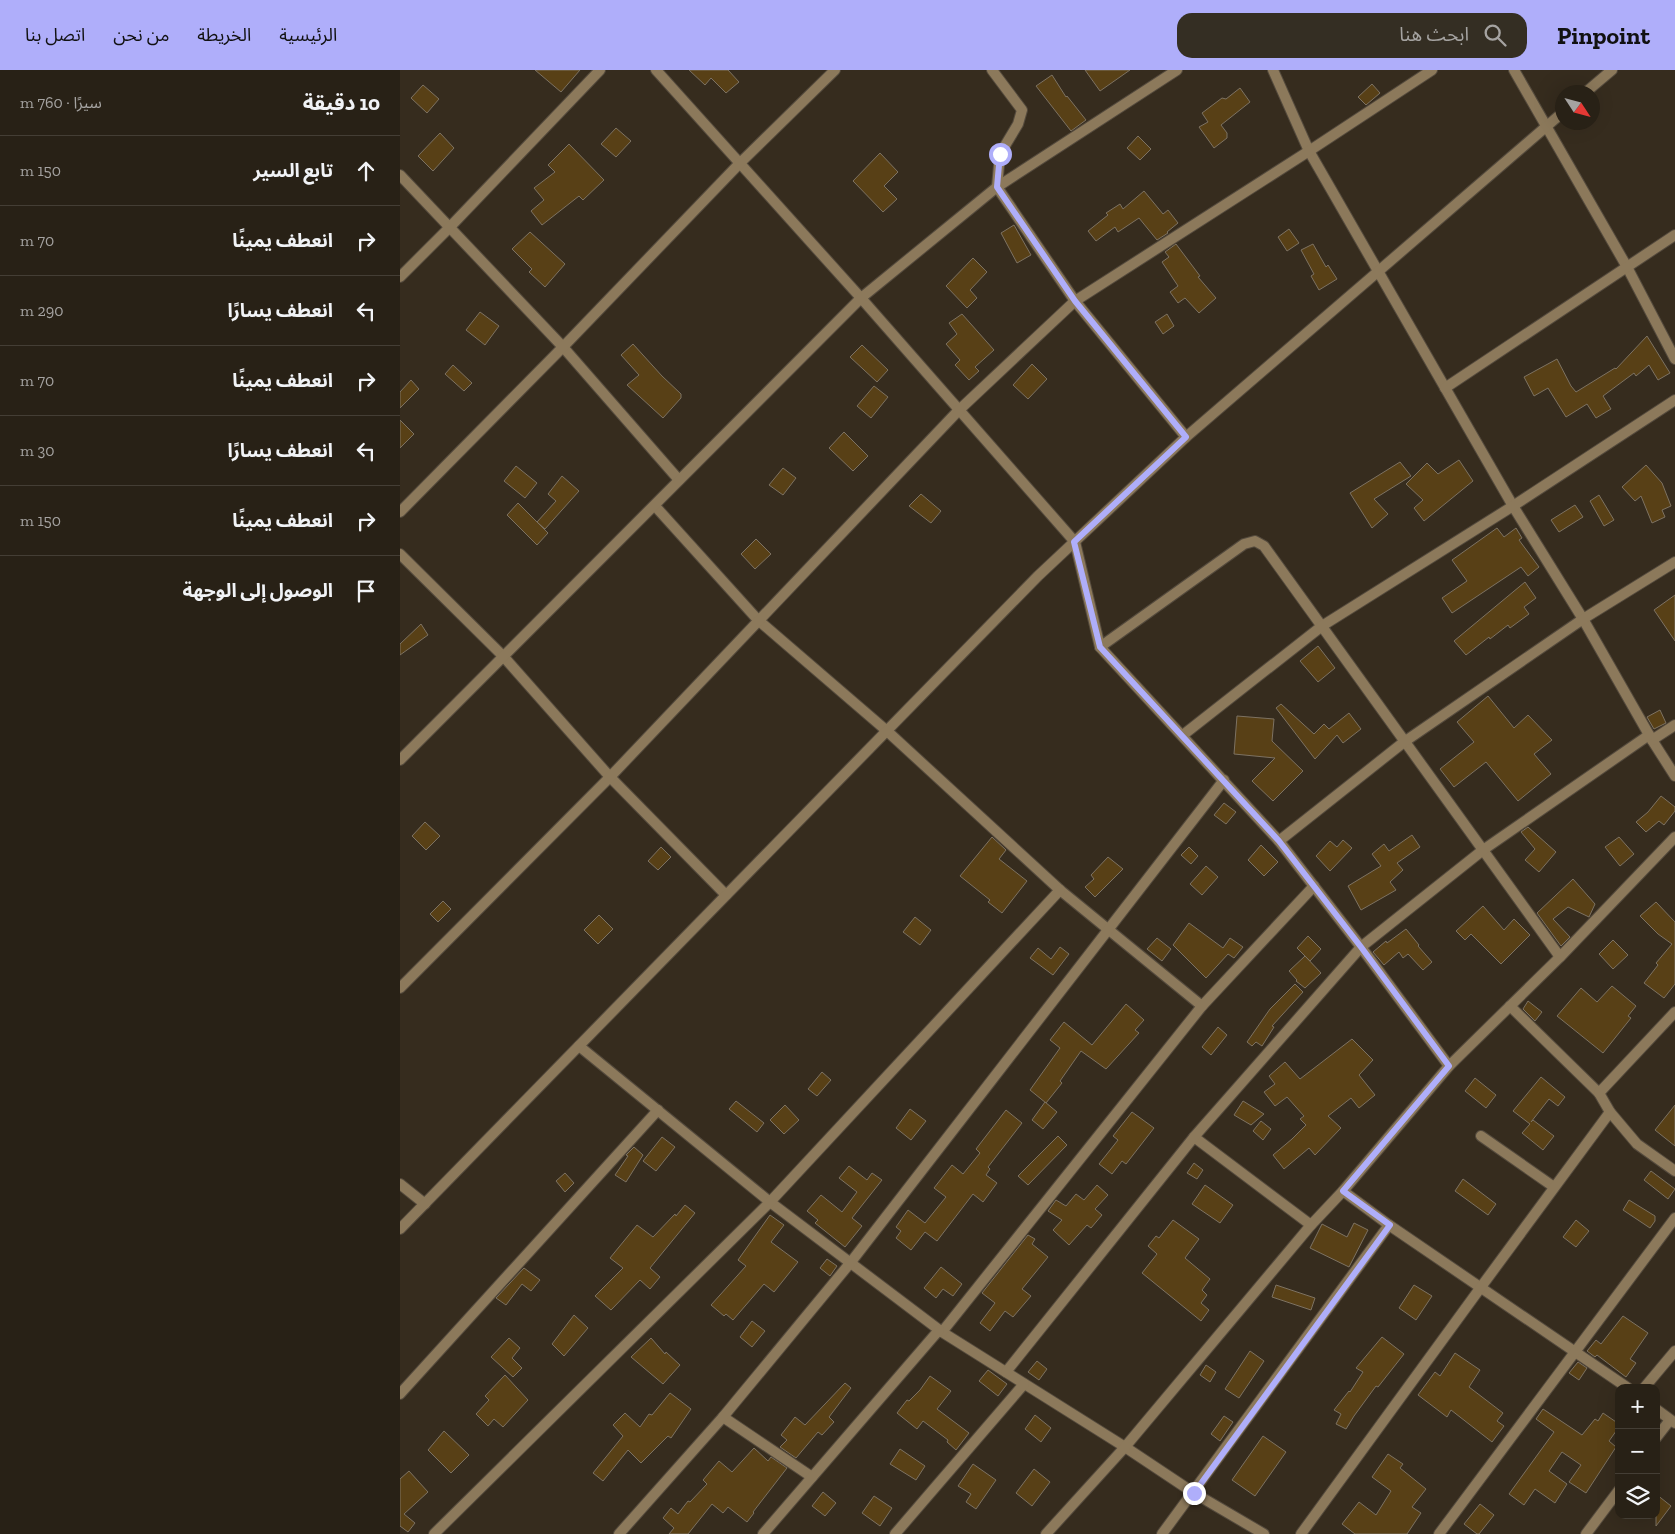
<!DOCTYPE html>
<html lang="ar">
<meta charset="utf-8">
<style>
:root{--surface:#282116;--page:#342e23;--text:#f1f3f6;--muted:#a5a3a1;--line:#443e35;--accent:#afaefa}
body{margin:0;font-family:"Zilla Slab","Noto Sans Arabic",serif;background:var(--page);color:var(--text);direction:rtl}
.controls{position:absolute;right:15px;bottom:15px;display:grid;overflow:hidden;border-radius:10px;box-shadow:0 5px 20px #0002}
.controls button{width:45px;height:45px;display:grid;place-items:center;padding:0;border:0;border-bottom:1px solid var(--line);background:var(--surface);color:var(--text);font:25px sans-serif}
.compass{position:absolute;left:1155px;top:15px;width:45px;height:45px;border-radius:50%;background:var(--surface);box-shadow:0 5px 20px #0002;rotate:126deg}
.stop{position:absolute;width:15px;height:15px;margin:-11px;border:4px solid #afaefa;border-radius:50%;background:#fff}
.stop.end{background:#afaefa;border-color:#fff;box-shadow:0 1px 5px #0008}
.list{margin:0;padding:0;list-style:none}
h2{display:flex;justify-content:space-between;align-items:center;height:65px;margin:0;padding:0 20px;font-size:21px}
h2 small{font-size:16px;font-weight:400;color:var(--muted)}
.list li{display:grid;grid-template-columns:32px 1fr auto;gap:15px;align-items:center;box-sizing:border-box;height:70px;padding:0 20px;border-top:1px solid var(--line)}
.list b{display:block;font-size:19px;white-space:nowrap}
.list em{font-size:16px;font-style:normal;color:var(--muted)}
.icon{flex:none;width:28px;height:28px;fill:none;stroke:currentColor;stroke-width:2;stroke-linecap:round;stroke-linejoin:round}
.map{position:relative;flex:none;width:1275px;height:1464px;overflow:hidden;direction:ltr}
header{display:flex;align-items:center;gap:30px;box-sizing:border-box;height:70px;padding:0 25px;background:var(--accent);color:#111}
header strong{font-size:24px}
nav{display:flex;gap:28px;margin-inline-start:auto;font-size:18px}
.search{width:350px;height:45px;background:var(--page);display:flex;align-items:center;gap:12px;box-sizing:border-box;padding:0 18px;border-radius:15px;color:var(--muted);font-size:19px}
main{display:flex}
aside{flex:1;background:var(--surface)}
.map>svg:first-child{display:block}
</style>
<header>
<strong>Pinpoint</strong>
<div class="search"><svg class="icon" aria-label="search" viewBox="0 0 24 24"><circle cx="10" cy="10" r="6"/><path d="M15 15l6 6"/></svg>ابحث هنا</div>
<nav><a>الرئيسية</a><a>الخريطة</a><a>من نحن</a><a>اتصل بنا</a></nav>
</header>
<main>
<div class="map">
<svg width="1275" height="1464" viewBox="0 0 1275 1464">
<rect width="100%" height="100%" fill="#362c1e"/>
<g fill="#584016" stroke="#7d7262">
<polygon points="135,0 180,0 161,22"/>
<polygon points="289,0 328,0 339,12 326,23 311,8 305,15"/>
<polygon points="685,0 730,0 700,21"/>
<polygon points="652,5 666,27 667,26 686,50 671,61 636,16"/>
<polygon points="972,14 980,23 966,35 958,27"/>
<polygon points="23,15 39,29 27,43 11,28"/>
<polygon points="840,18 850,32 821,55 827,63 827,68 814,78 799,57 808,52 802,43 822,28 826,29"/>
<polygon points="216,58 231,71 216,87 201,74"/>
<polygon points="40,63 54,78 33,101 18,86"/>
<polygon points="738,66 751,79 740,90 727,78"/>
<polygon points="169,74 204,110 183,130 179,126 142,155 131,141 144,130 134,118 155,102 148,95"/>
<polygon points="480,83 498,102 484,116 497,129 483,142 453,111"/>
<polygon points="744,121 763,144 768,140 778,153 767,162 768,163 757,170 739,148 718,162 715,157 696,171 688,161 708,145 706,143 720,134 723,139"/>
<polygon points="614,155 631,185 617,193 601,163"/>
<polygon points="889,159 899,173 887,181 878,167"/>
<polygon points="130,162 165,194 145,217 129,202 132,199 112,179"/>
<polygon points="776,174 800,206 798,207 816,228 799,243 785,228 778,233 770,222 778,216 762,192 769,187 765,182"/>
<polygon points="913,174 926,197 928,195 937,209 919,220 911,206 914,204 901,180"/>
<polygon points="573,188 587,202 570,220 577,228 567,238 546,216"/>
<polygon points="80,242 99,256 85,275 66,260"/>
<polygon points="562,244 594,280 575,297 579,301 569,310 555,295 560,290 546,274 557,264 549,253"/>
<polygon points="767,244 774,256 763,264 755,252"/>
<polygon points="1247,266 1270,303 1258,310 1249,295 1236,306 1234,303 1203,326 1211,339 1196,348 1187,334 1166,347 1148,318 1134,326 1124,307 1157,289 1171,316 1176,322 1215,298 1216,299"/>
<polygon points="233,274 262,306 281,324 281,328 263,348 227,315 239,305 221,285"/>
<polygon points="462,275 488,300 477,312 450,287"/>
<polygon points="632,294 647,309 628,329 613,315"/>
<polygon points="53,295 72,313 64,321 45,304"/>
<polygon points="11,310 19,319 0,338 0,322"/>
<polygon points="474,316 488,327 471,348 457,336"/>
<polygon points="0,350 14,364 0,378"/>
<polygon points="444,362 468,386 453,401 429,378"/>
<polygon points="1059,390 1073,411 1024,451 1014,438 1023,430 1006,414 1027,393 1038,404"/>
<polygon points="1000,392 1011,406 974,429 988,444 972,458 950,423"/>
<polygon points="1246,395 1262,413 1271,436 1262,440 1265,447 1252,453 1241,426 1235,431 1222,417"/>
<polygon points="116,396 137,413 125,428 104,411"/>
<polygon points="383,398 396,408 383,425 369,415"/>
<polygon points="162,406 179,421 145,459 137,452 156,431 148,424"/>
<polygon points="521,424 541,441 531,453 509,436"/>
<polygon points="1199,425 1214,450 1204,456 1190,431"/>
<polygon points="118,433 148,463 137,475 107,445"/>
<polygon points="1175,435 1183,447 1159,462 1151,450"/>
<polygon points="1097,458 1104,467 1116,458 1122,468 1119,470 1139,497 1128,506 1121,497 1052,543 1042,528 1067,511 1052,490"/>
<polygon points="356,469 371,484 355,499 341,484"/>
<polygon points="1125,512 1136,528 1124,537 1129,544 1110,558 1108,555 1090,569 1089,567 1066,585 1054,571"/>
<polygon points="1275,525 1275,571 1254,540"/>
<polygon points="21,554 28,565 0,585 0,574"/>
<polygon points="918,576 935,598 918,612 900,591"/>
<polygon points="1088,626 1114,658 1128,645 1152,670 1134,684 1151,704 1118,731 1086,692 1054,717 1040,699 1074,672 1057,652"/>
<polygon points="881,634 914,664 924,654 929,659 949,643 961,659 943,673 937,665 915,689 876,638"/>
<polygon points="1260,640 1266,653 1254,659 1247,647"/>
<polygon points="837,646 874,649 872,671 903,701 873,731 852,711 875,688 834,684"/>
<polygon points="1261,726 1275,737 1275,741 1264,755 1259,751 1246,762 1236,752 1248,742"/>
<polygon points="824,733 836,742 826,754 814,745"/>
<polygon points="25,752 40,766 26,780 12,766"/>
<polygon points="1128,757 1156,782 1139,802 1125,790 1135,779 1121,762"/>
<polygon points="1012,765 1020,777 997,793 1003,800 990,812 996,820 961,840 948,816 981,796 972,784 984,774 989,781"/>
<polygon points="592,767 606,780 599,789 627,811 602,843 588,832 590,830 560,806"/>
<polygon points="1219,767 1234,784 1220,796 1205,777"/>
<polygon points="943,770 952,778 930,801 916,786 930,771 937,777"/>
<polygon points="861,775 878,792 864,806 848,790"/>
<polygon points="261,777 271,787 258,800 248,791"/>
<polygon points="789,777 798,786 791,794 781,785"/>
<polygon points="708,787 723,799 695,827 685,817 694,809 691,805"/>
<polygon points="806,796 818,807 802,825 790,814"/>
<polygon points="1173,809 1195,834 1189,847 1168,837 1153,849 1170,867 1161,876 1137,843"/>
<polygon points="43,831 51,839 38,852 30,844"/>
<polygon points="1256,832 1275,852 1275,914 1264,928 1244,913 1258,895 1256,893 1272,874 1258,864 1240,846"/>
<polygon points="1083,836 1104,860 1114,849 1130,865 1101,894 1071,864 1065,870 1056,861"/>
<polygon points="199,845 213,859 198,874 184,860"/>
<polygon points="515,847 531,860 520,875 503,862"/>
<polygon points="789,853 823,878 830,868 843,877 834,888 828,884 806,908 773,875"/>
<polygon points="1006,859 1019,875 1018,876 1032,892 1023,900 1008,884 1003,888 999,882 984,895 973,882 986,871 987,873"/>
<polygon points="908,866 921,879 910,891 905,886 921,903 905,918 896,911 897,910 889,901 905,886 897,878"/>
<polygon points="757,868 771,879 762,891 747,879"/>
<polygon points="1213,870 1228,885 1213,899 1199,884"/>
<polygon points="660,877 669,884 653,905 630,888 638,878 651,889"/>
<polygon points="895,914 903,922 872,956 874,957 862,976 856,972 852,976 847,972 870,939"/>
<polygon points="1212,916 1236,936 1228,946 1231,948 1203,983 1157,946 1181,918 1197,932"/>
<polygon points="1128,931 1142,942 1135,951 1123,939"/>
<polygon points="726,934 744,950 735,960 739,963 706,999 681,981 660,1011 662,1013 646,1033 630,1020 660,978 650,970 664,952 692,975"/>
<polygon points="818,957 827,965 811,985 802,977"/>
<polygon points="952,969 973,990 959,1005 975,1025 959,1038 951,1028 928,1046 941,1058 915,1085 909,1078 884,1099 873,1085 892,1069 906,1055 900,1049 904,1046 887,1027 875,1036 864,1022 875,1014 869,1006 885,992 900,1009"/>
<polygon points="422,1002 431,1010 417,1026 408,1019"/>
<polygon points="1141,1007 1165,1027 1158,1036 1149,1029 1131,1052 1133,1050 1154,1066 1143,1080 1122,1063 1130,1054 1113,1041"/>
<polygon points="1075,1008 1096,1025 1086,1038 1065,1021"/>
<polygon points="336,1031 364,1053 357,1062 329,1039"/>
<polygon points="843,1031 864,1044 851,1055 834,1045"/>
<polygon points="645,1032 657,1042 643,1059 632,1050"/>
<polygon points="385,1035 399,1050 384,1064 370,1050"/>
<polygon points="1275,1035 1275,1076 1255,1060"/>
<polygon points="510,1039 526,1051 511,1070 496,1058"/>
<polygon points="606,1040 622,1053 588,1097 590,1099 586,1105 597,1113 583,1132 573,1124 537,1171 525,1162 511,1180 496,1168 501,1161 496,1157 508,1140 525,1153 546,1127 534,1118 552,1095 563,1104 580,1083 576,1079"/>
<polygon points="732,1042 754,1058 726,1094 722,1091 712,1104 699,1094 718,1070 713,1066"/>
<polygon points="861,1051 871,1059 863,1070 853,1061"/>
<polygon points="658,1066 667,1075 628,1115 618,1106"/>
<polygon points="262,1067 275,1077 256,1101 243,1091"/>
<polygon points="234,1077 243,1085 226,1112 215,1105 228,1086 226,1085"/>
<polygon points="794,1093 803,1100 797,1109 787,1103"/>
<polygon points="449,1096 467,1110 472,1103 482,1110 452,1148 462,1156 445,1177 415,1153 418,1150 407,1141 421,1125 442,1142 457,1122 439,1108"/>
<polygon points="1251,1101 1275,1119 1268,1129 1244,1110"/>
<polygon points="165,1103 174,1113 165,1122 156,1111"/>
<polygon points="1063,1109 1096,1134 1088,1145 1055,1121"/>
<polygon points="697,1115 708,1125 695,1139 702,1145 691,1158 687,1155 669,1175 653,1160 662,1150 648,1141 656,1130 666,1136 676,1124 684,1130"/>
<polygon points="805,1115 833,1135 820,1153 792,1134"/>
<polygon points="1229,1130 1255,1146 1255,1151 1250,1158 1223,1140"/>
<polygon points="285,1135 295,1143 250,1198 260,1207 250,1219 240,1210 211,1240 195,1226 223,1198 210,1188 237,1155 253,1167 275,1144 276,1146"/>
<polygon points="370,1145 384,1155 371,1172 398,1192 374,1222 364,1214 333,1250 326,1244 324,1246 311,1235 346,1196 338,1190"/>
<polygon points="773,1150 799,1169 785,1188 810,1209 802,1220 807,1225 801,1233 809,1240 801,1251 742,1203 757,1184 748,1176 756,1166 759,1168"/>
<polygon points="1176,1150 1189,1161 1176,1177 1163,1167"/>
<polygon points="954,1153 968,1160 949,1197 910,1178 922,1154 947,1167"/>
<polygon points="628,1165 635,1169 632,1174 648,1187 622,1219 631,1226 613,1247 605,1241 590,1261 580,1253 595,1233 582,1223"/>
<polygon points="427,1189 437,1196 430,1206 420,1198"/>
<polygon points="541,1197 562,1214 553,1226 543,1219 536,1228 524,1218"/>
<polygon points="124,1198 140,1210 131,1221 122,1214 106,1235 96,1228"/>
<polygon points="876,1215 915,1228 911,1240 872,1227"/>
<polygon points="1014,1215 1032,1226 1016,1250 999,1238"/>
<polygon points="174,1245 188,1258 164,1286 152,1274"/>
<polygon points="1223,1246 1248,1263 1230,1289 1236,1293 1226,1307 1197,1285 1195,1287 1187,1281 1196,1270 1201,1274"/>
<polygon points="352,1251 365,1261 352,1277 340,1267"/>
<polygon points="982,1267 1004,1284 978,1317 976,1316 954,1346 946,1359 936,1354 941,1344 934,1340 949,1321 950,1322 963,1302 956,1298"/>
<polygon points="109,1268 120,1278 112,1288 122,1298 113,1307 91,1287"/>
<polygon points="251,1268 265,1284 266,1282 280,1295 263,1314 231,1287"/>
<polygon points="850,1281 864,1291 839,1328 825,1319"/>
<polygon points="1055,1283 1080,1300 1069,1317 1103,1343 1097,1351 1104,1356 1092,1372 1051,1340 1047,1347 1018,1325 1035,1302 1040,1306"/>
<polygon points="637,1291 647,1299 639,1310 628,1302"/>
<polygon points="1178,1292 1187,1298 1179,1310 1169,1303"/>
<polygon points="806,1295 816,1302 810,1312 800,1305"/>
<polygon points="588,1300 607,1314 598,1326 579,1311"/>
<polygon points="105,1305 128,1330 103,1357 94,1349 88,1356 76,1344 89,1330 85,1326"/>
<polygon points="530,1306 551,1321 537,1339 569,1363 556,1380 547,1372 548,1370 523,1351 517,1359 497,1343 507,1330 509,1331 520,1320"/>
<polygon points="445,1313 451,1318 429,1347 434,1352 422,1365 418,1362 396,1388 380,1377 387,1370 381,1365 395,1347 405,1355"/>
<polygon points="270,1323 291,1339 271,1368 268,1366 241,1393 228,1380 203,1411 193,1403 223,1366 213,1355 225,1343 240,1357 249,1344 252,1345"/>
<polygon points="1143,1339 1182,1365 1195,1349 1198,1351 1203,1343 1219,1354 1219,1357 1209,1371 1216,1377 1186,1423 1169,1412 1181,1395 1162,1382 1149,1401 1167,1414 1155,1433 1135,1419 1124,1435 1109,1424 1154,1362 1136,1349"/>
<polygon points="635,1345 651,1358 641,1372 625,1359"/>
<polygon points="824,1346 833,1352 820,1371 811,1364"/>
<polygon points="44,1361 69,1385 51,1403 28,1380"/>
<polygon points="863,1366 886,1382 855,1426 832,1410"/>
<polygon points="354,1378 368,1391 371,1387 387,1398 353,1442 354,1443 347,1452 328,1437 323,1443 312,1434 288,1464 269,1464 274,1458 263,1448 271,1438 278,1444 288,1431 290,1432 307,1414 303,1410 319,1391 332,1402"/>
<polygon points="500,1379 525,1396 516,1410 490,1394"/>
<polygon points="988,1384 1003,1394 1000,1398 1026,1419 1012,1437 1021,1443 1007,1464 955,1464 942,1454 959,1432 976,1445 991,1421 972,1407"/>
<polygon points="573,1394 596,1410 576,1439 566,1432 571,1424 558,1416"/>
<polygon points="634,1399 650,1412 632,1436 616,1423"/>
<polygon points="9,1401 28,1422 4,1444 15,1453 8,1462 0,1456 0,1409"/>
<polygon points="423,1422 436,1433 425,1446 412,1436"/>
<polygon points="1256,1424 1271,1436 1256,1456"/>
<polygon points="474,1426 492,1438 480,1456 462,1443"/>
<polygon points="1080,1434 1094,1445 1079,1464 1077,1464 1064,1454"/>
</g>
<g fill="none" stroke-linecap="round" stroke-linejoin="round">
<g stroke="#544a3d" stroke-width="12">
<g id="minor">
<polyline points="256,0 461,228 675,472 700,577 879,771 961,877 1049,996"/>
<polyline points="592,0 622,40 618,54 600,84 597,117 675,231 786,367"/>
<polyline points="873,0 909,81 1113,436 1183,549 1252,670 1275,706"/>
<polyline points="1114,0 1227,197 1275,289"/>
<polyline points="0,105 163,277 279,410"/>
<polyline points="0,207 49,158 200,0"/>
<polyline points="1045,318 1275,165"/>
<polyline points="255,436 358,550 487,661 660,820 802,936"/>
<polyline points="0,442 163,277 340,93 435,0"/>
<polyline points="0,484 103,586 210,707 326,825"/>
<polyline points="700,577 844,474 855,471 864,476 1160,887"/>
<polyline points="783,665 922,556 1113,436 1275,330"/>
<polyline points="1252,670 1275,655"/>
<polyline points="0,690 461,228 597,117 777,0"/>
<polyline points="879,771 1004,672 1183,549 1275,492"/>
<polyline points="0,918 210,707 558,341 675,231 909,81 1032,0"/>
<polyline points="1110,936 1199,1023 1210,1042 1237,1074 1275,1101"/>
<polyline points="179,976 370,1132 542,1262 725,1377 794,1423 864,1464"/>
<polyline points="1199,1023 1275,942"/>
<polyline points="1081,1066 1154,1117"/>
<polyline points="794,1067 911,1155"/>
<polyline points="0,1114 25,1134"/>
<polyline points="943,1121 989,1155 1228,1318"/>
<polyline points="542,1262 802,936 914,816"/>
<polyline points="606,1302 794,1067 961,877 1083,780 1249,665"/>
<polyline points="1244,1318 1275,1281"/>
<polyline points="0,1324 258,1040"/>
<polyline points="1256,1339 1275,1353"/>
<polyline points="323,1347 412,1407"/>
<polyline points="1256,1368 1270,1350"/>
<polyline points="34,1464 370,1132 660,820"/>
<polyline points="219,1464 323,1347 451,1192 824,710"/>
<polyline points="363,1464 539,1260"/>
<polyline points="495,1464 624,1314"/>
<polyline points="646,1464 725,1377 911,1155 943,1121 1049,996 1160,887 1275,767"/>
<polyline points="762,1464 989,1155"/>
<polyline points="901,1464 1081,1217 1210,1042"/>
<polyline points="1039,1464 1275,1148"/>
<polyline points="1186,1464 1219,1420"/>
</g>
</g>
<g stroke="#544a3d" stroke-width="12">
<g id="tertiary">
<polyline points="1186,22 1212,0"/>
<polyline points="0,1159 638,506 786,367 1162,43"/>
</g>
</g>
<use href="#minor" stroke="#8c795b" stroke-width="10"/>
<use href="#tertiary" stroke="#8c795b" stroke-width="10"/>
</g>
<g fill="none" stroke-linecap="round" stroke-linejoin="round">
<polyline stroke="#afaefa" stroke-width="6" points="600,84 597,117 675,231 786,367 674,472 700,577 879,771 961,877 1049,996 943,1121 990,1155 794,1423"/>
</g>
</svg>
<div class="controls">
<button>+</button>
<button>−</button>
<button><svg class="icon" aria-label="layers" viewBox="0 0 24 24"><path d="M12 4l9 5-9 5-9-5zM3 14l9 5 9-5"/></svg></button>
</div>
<svg class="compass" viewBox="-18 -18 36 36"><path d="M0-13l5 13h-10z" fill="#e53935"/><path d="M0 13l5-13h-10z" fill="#a5a3a1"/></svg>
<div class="stop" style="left:600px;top:84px"></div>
<div class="stop end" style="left:794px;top:1423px"></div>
</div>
<aside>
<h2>10 دقيقة<small>سيرًا · 760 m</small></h2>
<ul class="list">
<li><svg class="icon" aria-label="ahead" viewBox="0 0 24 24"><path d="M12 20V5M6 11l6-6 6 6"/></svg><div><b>تابع السير</b></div><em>150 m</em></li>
<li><svg class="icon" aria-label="right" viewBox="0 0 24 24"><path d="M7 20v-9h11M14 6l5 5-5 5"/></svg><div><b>انعطف يمينًا</b></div><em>70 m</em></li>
<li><svg class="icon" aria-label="left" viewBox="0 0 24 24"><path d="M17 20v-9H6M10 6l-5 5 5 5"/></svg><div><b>انعطف يسارًا</b></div><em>290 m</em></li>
<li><svg class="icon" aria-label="right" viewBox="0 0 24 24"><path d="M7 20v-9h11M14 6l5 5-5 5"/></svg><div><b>انعطف يمينًا</b></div><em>70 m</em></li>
<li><svg class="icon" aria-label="left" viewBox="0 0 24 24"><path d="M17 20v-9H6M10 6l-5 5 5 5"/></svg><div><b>انعطف يسارًا</b></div><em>30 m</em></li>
<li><svg class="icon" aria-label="right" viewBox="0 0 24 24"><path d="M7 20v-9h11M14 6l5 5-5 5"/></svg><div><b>انعطف يمينًا</b></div><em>150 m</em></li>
<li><svg class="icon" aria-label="arrive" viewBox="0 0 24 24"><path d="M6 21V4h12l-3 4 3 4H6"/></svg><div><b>الوصول إلى الوجهة</b></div></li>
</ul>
</aside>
</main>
